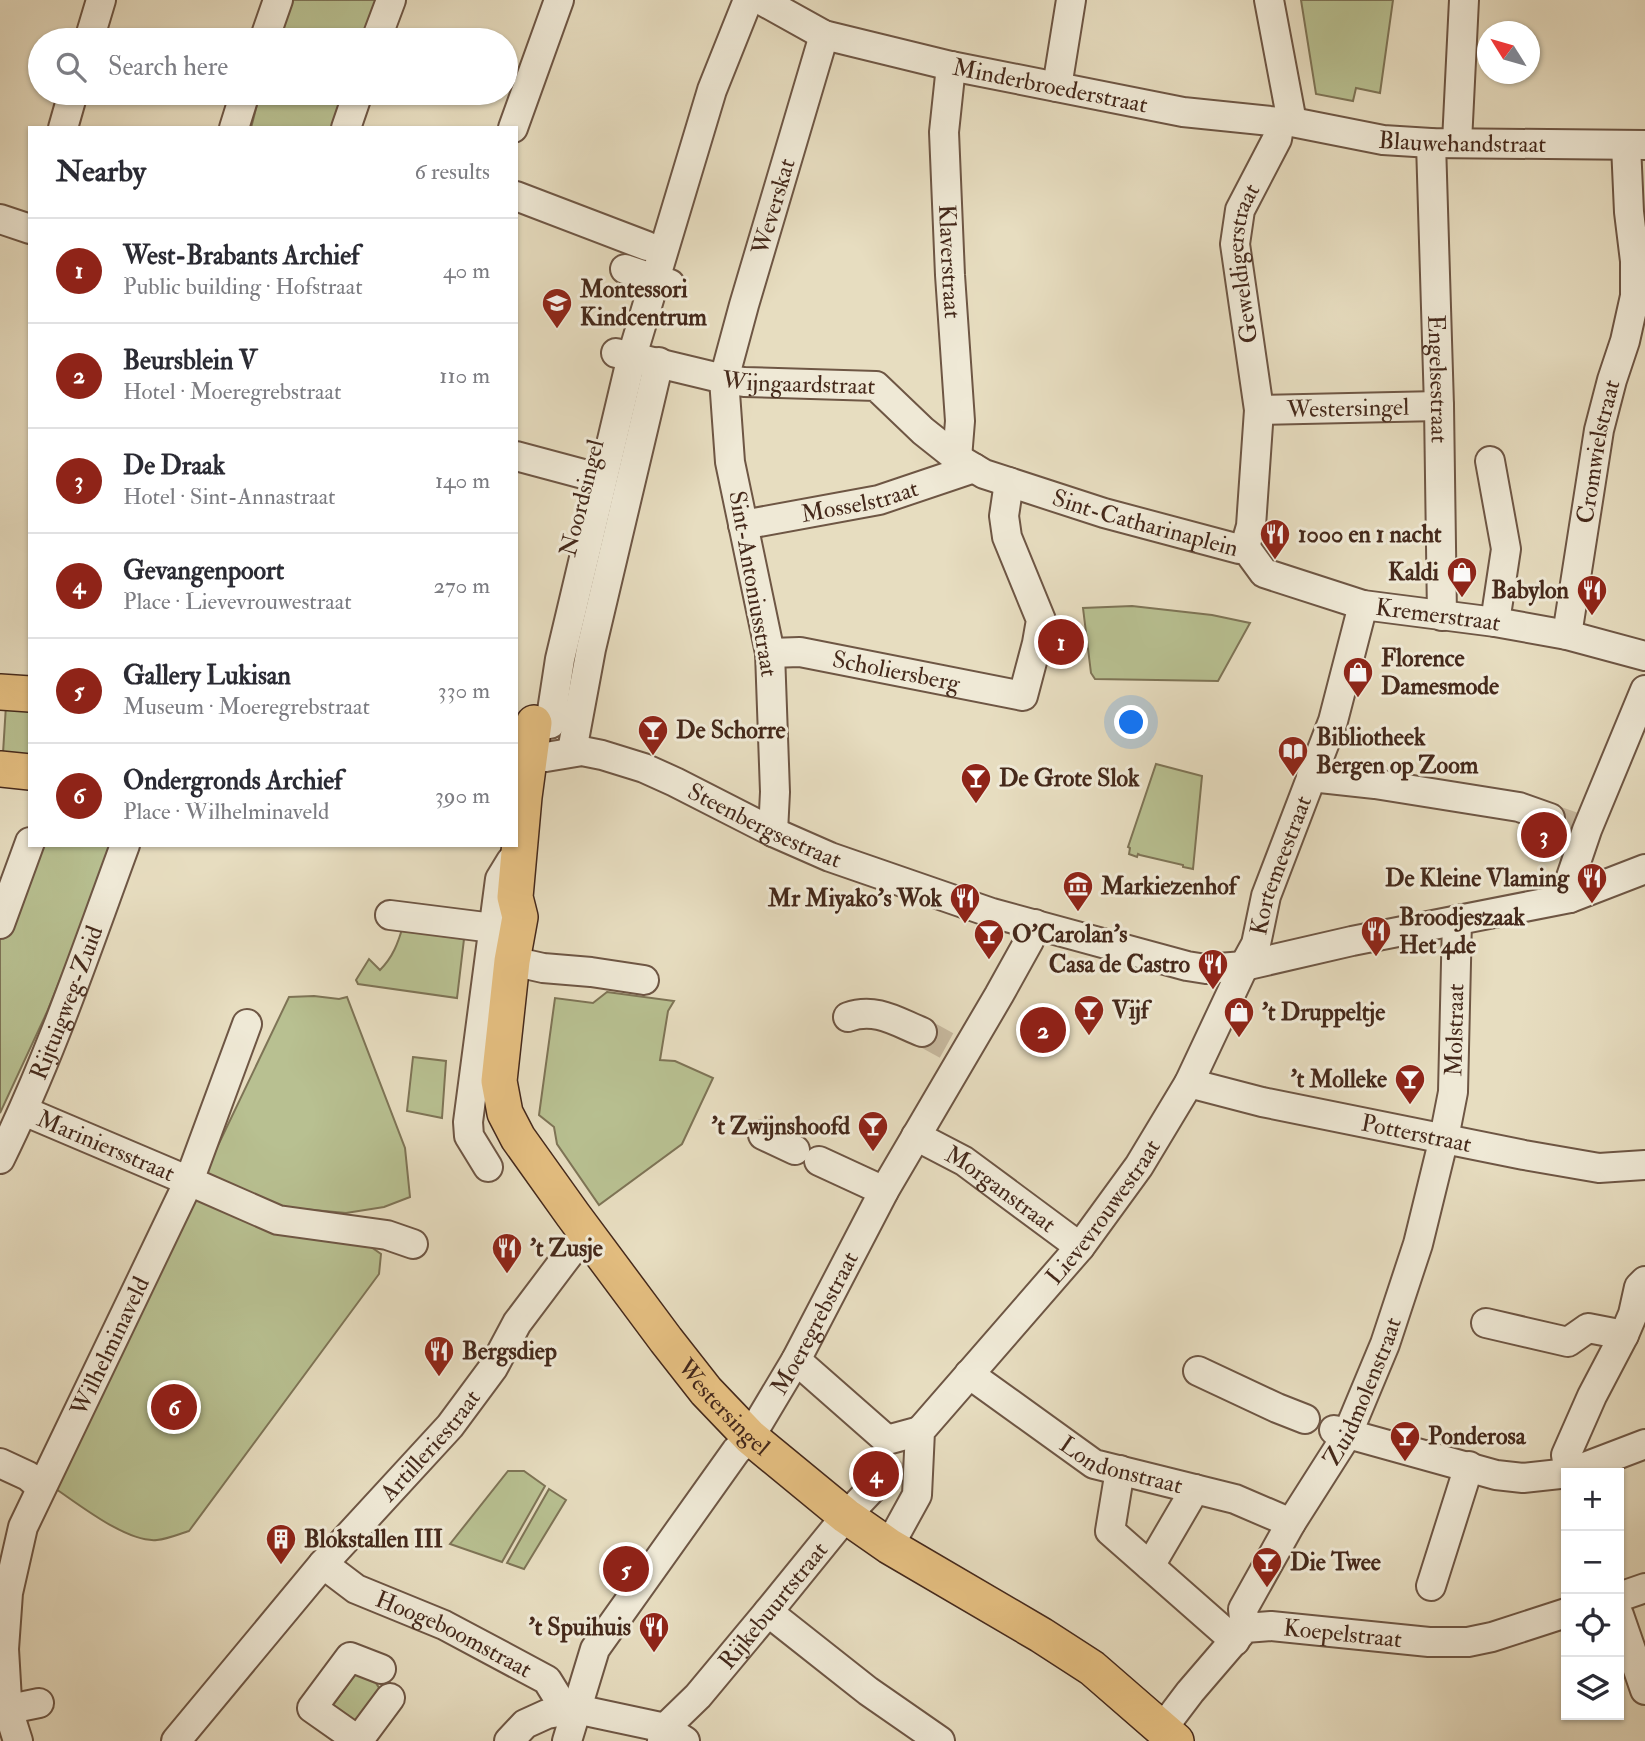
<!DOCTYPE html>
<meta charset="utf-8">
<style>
:root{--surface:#fff;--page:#f7f7f7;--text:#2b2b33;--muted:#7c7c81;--line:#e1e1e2;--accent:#8f2418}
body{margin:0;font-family:"IM FELL Double Pica",serif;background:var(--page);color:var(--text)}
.controls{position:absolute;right:21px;bottom:21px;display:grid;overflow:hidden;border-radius:0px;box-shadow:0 2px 5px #0004}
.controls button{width:63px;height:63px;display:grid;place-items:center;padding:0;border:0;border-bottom:2px solid var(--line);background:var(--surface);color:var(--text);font:35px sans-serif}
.compass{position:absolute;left:1477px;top:21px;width:63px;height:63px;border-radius:50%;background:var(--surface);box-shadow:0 2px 5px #0004;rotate:307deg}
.you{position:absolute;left:1132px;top:723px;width:24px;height:24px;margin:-18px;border:5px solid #fff;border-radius:50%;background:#1a73e8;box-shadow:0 0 0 10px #1a73e833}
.badge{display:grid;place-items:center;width:46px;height:46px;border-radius:50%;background:var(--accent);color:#fff;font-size:23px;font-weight:700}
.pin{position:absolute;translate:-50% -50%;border:4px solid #fff;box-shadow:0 2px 7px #0006}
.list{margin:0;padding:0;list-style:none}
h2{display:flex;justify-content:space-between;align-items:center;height:91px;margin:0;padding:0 28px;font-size:30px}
h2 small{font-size:23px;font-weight:400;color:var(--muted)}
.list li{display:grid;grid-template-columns:46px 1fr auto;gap:21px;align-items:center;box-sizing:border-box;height:105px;padding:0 28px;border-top:2px solid var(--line)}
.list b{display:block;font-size:26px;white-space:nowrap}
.list p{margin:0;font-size:23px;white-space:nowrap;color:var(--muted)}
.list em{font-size:23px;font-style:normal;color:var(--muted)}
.icon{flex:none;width:38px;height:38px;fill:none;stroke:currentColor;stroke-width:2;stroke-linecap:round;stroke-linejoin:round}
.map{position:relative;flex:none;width:1645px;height:1741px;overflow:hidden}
.search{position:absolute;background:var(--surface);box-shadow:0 2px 5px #0004;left:28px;top:28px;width:490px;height:77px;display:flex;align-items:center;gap:18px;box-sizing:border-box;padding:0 24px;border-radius:38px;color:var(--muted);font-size:26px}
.panel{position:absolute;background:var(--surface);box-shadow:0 2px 5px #0004;left:28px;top:126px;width:490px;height:721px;border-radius:0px}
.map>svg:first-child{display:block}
</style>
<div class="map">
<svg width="1645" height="1741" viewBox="0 0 1645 1741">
<rect width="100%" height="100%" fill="#e7ddc0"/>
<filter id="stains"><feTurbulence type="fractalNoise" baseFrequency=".00286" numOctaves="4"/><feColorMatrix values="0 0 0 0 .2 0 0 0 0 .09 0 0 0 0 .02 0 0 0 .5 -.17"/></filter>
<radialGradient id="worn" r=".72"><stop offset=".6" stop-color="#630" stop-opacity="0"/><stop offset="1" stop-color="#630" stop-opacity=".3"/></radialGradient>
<g fill="#b8c091" stroke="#7e7456" stroke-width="2">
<polygon points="293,0 382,0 368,40 278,40"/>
<polygon points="1301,0 1393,0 1380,93 1356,88 1353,101 1316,94"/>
<polygon points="260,93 351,93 339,128 251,128"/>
<polygon points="1132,606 1212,615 1250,623 1218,681 1095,679 1091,673 1083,608"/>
<polygon points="6,705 30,707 30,755 3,753"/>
<polygon points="1156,764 1202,776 1193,869 1183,867 1183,865 1140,855 1138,854 1137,857 1129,854 1130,848 1128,847"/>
<polygon points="36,845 114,845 47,1012 0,1113 0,940"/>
<path d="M403,926L460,932L458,938L464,939L457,998L358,984L356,980L369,959L380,970C393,957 398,943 403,926Z"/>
<polygon points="607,992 674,1001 668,1011 660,1060 675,1061 713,1078 682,1144 599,1205 557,1144 554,1127 539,1115 555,998 593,1003"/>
<polygon points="314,996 339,999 347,997 405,1148 410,1197 384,1207 346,1213 270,1206 201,1181 289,997"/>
<polygon points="413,1057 446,1061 442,1118 407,1111"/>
<path d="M189,1197L275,1231L361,1240L381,1254L379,1274L189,1531C179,1534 168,1539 157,1540C128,1543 81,1506 56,1489Z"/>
<polygon points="508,1471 524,1471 545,1486 502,1562 450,1544"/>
<polygon points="549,1489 566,1500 524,1569 507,1563"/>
<polygon points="362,1665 375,1678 376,1683 383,1694 361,1725 333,1705"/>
</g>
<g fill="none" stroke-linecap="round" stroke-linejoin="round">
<g stroke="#c7b99f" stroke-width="28" stroke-dasharray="28 14" stroke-linecap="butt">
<polyline points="1550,818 1576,827"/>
<polyline points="922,1032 964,1055"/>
<polyline points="880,1480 902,1456"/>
</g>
<g stroke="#6e5644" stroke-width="32">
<g id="minor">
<path id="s1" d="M761,0L824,35L951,66L1183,112L1280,122H1292L1383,140L1431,143L1645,145"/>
<polyline points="1269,0 1292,122"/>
<polyline points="89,40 101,0"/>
<polyline points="264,40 278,0"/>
<polyline points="376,40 391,0"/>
<path id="s2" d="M951,66L944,132L950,275L960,421L957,458"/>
<polyline points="1057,87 1071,0"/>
<polyline points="63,128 73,93"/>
<polyline points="234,128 245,93"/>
<polyline points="346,128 358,93"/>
<polyline points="513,128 559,0"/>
<polyline points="1457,142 1464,0"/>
<path id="s3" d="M1431,143L1439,406L1442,616"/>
<polyline points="516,196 647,246"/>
<polyline points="0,219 30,229"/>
<polyline points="625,269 670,284"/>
<path id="s4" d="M616,353L724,379L744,382L876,386L923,431L957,458L984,474L1104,513L1239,549L1245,547"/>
<path id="s5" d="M1259,410L1439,406"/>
<polyline points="516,456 587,475"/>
<polyline points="1490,461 1506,549 1495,622"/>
<path id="s6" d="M743,525L879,500L974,468"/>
<path id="s7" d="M1245,547L1251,526L1259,410L1235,244L1240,210L1277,139L1280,122"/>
<path id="s8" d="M1245,547L1264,573L1363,605L1495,622L1567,635L1645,656"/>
<path id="s9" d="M1567,635L1599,430L1612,380L1625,341L1635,296V261L1629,212L1626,145"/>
<path id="s10" d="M770,653L800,652L1023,696L1037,643L1041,620L1007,537L1004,516L1009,482"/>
<polyline points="550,724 560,659 632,356 712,90 748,0"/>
<polyline points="572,751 591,649 659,362"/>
<path id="s11" d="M529,754L546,757L582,751L602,755L644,768L675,782L773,832L830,857L992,913L1187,966L1206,969L1244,966L1352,941L1570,898L1645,869"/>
<polyline points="1311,777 1375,784 1519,807 1550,818"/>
<path id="s12" d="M773,832L775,792L770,653L730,462L724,379L744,305L824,35"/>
<polyline points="1570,898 1571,877 1587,830 1645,690"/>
<polyline points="390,915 493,928"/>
<polyline points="0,924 30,842"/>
<polyline points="512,961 543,968 591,972 644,980"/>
<path d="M848,1017C876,1007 897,1022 922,1032"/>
<path id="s13" d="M1189,1083L1262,1102L1524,1155L1599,1168L1645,1165"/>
<path id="s14" d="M24,1111L189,1181L247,1024"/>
<polyline points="763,1135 795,1150"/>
<path id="s15" d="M916,1136L964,1161L1080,1247"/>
<path id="s16" d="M0,1159C50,1058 86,951 125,845"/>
<polyline points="819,1161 884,1191"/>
<polyline points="488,1167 469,1136 468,1122 500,879 511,861"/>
<polyline points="1486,1323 1568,1342 1588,1328 1624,1335"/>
<polyline points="796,1360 887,1440 920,1431"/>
<polyline points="1198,1371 1277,1408 1305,1419"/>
<path id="s17" d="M969,1374L1094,1464L1235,1499L1291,1523"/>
<polyline points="1334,1430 1496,1475 1523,1478 1569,1473 1645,1444"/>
<polyline points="0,1463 28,1476 41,1487"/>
<polyline points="1120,1470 1110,1531 1235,1641"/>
<polyline points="1569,1473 1566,1455 1592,1396 1624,1335 1633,1314 1639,1287 1645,1281"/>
<path id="s18" d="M889,1546L917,1495L920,1431L1080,1247L1139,1166L1189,1083L1244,966L1256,944L1266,896L1333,721L1363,605"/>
<path id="s19" d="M323,1564L356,1589L444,1625L547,1680L560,1701L576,1709L665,1728L685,1741"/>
<polyline points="1150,1566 1195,1489"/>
<polyline points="1431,1586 1469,1466"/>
<polyline points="1619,1597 1645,1588"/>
<polyline points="768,1612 868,1691 940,1741"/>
<polyline points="1619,1615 1645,1690"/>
<path id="s20" d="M1245,1628L1243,1609L1291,1523L1347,1435L1385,1344L1418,1244L1444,1138L1453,1092L1457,920"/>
<polyline points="0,1711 39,1703"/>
<path id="s21" d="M1162,1729L1190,1692L1245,1628L1271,1626L1429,1642H1468L1492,1637L1566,1613"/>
<path id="s22" d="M18,1741L11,1719L7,1700L4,1649L8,1593L23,1527L189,1181L278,1220L387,1235L413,1244"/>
<path id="s23" d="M176,1741L323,1564L450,1426L493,1368L517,1323L569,1254L587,1233"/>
<polyline points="358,1741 390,1698"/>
<polyline points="359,1741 312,1708 350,1657 381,1669"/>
<polyline points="509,1741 525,1724 547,1714 576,1709"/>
<path id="s24" d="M567,1741L595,1649L736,1451L750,1437L796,1360L884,1191L999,995L1029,941L1035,924"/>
<path id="s25" d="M662,1741L665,1728L698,1696L768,1612L846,1516L880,1480"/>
</g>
</g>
<g stroke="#45291b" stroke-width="38">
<g id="major">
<polyline points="0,692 30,694"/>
<path id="s26" d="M534,723L524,797L515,897L520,917L512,961L499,1081L505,1113L518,1138L573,1215L666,1340L706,1391L750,1437L846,1516L889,1546L1041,1635L1092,1668L1176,1741"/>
<polyline points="0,769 30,772"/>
</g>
</g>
<use href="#minor" stroke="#efe9d6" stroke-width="28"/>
<use href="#major" stroke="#e4be80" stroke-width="35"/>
</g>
<defs>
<g id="school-pin" transform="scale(1.575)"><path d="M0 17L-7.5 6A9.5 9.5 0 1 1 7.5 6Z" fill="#8f2418" stroke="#efe9d6"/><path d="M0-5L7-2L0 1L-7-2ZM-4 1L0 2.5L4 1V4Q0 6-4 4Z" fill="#fff"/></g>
<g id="restaurant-pin" transform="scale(1.575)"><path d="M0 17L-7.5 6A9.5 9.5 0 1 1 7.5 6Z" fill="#8f2418" stroke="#efe9d6"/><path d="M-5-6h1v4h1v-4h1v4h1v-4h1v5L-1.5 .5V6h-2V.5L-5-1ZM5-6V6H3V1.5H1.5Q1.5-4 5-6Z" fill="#fff"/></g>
<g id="shop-pin" transform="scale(1.575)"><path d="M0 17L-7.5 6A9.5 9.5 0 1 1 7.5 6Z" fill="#8f2418" stroke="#efe9d6"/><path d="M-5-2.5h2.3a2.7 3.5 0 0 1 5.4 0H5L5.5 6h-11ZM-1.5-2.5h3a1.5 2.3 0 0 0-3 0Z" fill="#fff"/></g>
<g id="bar-pin" transform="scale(1.575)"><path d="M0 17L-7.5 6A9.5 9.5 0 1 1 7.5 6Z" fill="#8f2418" stroke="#efe9d6"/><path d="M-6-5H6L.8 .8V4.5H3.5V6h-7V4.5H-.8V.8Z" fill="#fff"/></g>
<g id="library-pin" transform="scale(1.575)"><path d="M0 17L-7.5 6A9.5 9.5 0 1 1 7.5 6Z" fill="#8f2418" stroke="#efe9d6"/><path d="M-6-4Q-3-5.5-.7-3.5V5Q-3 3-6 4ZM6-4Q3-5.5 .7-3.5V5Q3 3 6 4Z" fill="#fff"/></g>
<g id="museum-pin" transform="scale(1.575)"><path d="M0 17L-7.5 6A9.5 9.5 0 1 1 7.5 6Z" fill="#8f2418" stroke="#efe9d6"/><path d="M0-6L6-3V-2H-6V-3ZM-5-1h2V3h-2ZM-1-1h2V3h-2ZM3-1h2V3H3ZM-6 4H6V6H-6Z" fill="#fff"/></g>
<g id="building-pin" transform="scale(1.575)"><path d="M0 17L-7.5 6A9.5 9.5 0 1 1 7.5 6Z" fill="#8f2418" stroke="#efe9d6"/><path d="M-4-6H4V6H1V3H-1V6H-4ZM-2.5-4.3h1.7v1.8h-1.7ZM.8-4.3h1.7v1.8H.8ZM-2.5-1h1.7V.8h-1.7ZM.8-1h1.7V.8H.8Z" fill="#fff"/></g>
</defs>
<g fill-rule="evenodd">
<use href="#school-pin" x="557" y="303"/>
<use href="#restaurant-pin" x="1275" y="534"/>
<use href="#shop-pin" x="1462" y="572"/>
<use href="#restaurant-pin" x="1592" y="590"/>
<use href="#shop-pin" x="1358" y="672"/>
<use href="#bar-pin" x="653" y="730"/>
<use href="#library-pin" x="1293" y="751"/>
<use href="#bar-pin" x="976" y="778"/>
<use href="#restaurant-pin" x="1592" y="878"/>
<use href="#museum-pin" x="1078" y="886"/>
<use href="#restaurant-pin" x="965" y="898"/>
<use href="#restaurant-pin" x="1376" y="931"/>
<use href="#bar-pin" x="989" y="934"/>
<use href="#restaurant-pin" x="1213" y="964"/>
<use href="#bar-pin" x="1089" y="1010"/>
<use href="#shop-pin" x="1239" y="1012"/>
<use href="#bar-pin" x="1410" y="1079"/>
<use href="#bar-pin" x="873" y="1126"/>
<use href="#restaurant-pin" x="507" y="1248"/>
<use href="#restaurant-pin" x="439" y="1351"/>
<use href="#bar-pin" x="1405" y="1436"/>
<use href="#building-pin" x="281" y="1539"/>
<use href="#bar-pin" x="1267" y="1562"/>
<use href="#restaurant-pin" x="654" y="1627"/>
</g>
<g text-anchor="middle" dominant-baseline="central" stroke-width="6" stroke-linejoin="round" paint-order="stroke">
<g font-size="24" fill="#45291b" stroke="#efe9d6">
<text stroke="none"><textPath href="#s1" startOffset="304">Minderbroederstraat</textPath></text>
<text stroke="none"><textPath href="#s1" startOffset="721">Blauwehandstraat</textPath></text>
<text stroke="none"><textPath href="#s12" startOffset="637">Weverskat</textPath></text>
<text stroke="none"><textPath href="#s2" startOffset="196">Klaverstraat</textPath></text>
<text stroke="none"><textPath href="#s7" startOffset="287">Geweldigerstraat</textPath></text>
<text stroke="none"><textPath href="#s3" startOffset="236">Engelsestraat</textPath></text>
<text stroke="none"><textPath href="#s4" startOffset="186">Wijngaardstraat</textPath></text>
<text stroke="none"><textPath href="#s5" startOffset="89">Westersingel</textPath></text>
<text stroke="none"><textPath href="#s9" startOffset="186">Cromwielstraat</textPath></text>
<text transform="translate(582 498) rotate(-76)">Noordsingel</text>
<text stroke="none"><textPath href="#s6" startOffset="119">Mosselstraat</textPath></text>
<text stroke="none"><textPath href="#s4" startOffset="572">Sint-Catharinaplein</textPath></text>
<text transform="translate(753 584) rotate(80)">Sint-Antoniusstraat</text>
<text stroke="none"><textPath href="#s8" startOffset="212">Kremerstraat</textPath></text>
<text stroke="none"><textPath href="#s10" startOffset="128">Scholiersberg</textPath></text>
<text stroke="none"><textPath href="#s11" startOffset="252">Steenbergsestraat</textPath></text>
<text stroke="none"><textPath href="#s18" startOffset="800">Kortemeestraat</textPath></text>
<text stroke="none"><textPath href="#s16" startOffset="170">Rijtuigweg-Zuid</textPath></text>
<text stroke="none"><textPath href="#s20" startOffset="644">Molstraat</textPath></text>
<text stroke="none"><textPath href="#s13" startOffset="233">Potterstraat</textPath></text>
<text stroke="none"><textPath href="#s14" startOffset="89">Mariniersstraat</textPath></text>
<text stroke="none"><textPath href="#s15" startOffset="100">Morganstraat</textPath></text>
<text stroke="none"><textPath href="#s18" startOffset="408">Lievevrouwestraat</textPath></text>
<text stroke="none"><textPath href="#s24" startOffset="490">Moeregrebstraat</textPath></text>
<text stroke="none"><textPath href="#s22" startOffset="418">Wilhelminaveld</textPath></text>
<text stroke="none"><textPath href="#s20" startOffset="268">Zuidmolenstraat</textPath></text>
<text stroke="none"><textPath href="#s26" startOffset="761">Westersingel</textPath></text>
<text stroke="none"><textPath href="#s23" startOffset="390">Artilleriestraat</textPath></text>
<text stroke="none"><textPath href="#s17" startOffset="180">Londonstraat</textPath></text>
<text stroke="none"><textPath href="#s25" startOffset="177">Rijkebuurtstraat</textPath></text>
<text stroke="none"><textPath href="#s21" startOffset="229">Koepelstraat</textPath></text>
<text stroke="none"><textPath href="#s19" startOffset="149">Hoogeboomstraat</textPath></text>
</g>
<g font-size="24" font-weight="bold" fill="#45291b" stroke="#efe9d6" text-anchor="start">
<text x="580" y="289">Montessori<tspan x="580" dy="28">Kindcentrum</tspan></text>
<text x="1298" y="534">1000 en 1 nacht</text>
<text x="1439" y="572" text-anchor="end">Kaldi</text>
<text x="1569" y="590" text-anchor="end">Babylon</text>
<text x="1381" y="658">Florence<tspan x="1381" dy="28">Damesmode</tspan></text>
<text x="676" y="730">De Schorre</text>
<text x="1316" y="737">Bibliotheek<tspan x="1316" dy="28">Bergen op Zoom</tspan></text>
<text x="999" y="778">De Grote Slok</text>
<text x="1569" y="878" text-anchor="end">De Kleine Vlaming</text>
<text x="1101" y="886">Markiezenhof</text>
<text x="942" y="898" text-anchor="end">Mr Miyako's Wok</text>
<text x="1399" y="917">Broodjeszaak<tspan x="1399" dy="28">Het 4de</tspan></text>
<text x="1012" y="934">O'Carolan's</text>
<text x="1190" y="964" text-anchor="end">Casa de Castro</text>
<text x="1112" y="1010">Vijf</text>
<text x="1262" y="1012">'t Druppeltje</text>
<text x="1387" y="1079" text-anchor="end">'t Molleke</text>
<text x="850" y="1126" text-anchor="end">'t Zwijnshoofd</text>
<text x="530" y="1248">'t Zusje</text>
<text x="462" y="1351">Bergsdiep</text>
<text x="1428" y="1436">Ponderosa</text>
<text x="304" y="1539">Blokstallen III</text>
<text x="1290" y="1562">Die Twee</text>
<text x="631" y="1627" text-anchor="end">'t Spuihuis</text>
</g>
</g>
<rect width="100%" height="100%" filter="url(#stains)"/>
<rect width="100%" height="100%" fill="url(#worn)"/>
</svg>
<div class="controls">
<button>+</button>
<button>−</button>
<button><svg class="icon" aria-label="locate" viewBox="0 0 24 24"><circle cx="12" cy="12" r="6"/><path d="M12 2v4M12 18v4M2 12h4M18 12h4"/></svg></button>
<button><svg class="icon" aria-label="layers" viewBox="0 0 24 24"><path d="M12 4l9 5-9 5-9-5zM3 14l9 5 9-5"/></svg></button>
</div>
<svg class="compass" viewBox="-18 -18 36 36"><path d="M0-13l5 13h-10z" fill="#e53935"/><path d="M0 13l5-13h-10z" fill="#7c7c81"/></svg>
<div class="you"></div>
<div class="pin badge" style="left:1061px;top:642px">1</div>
<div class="pin badge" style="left:1043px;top:1030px">2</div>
<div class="pin badge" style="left:1544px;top:835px">3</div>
<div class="pin badge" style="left:876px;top:1474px">4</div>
<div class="pin badge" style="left:626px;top:1569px">5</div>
<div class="pin badge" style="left:174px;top:1407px">6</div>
<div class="search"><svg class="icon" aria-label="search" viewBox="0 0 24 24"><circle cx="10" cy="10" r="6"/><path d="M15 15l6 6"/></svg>Search here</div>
<section class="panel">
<h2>Nearby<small>6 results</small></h2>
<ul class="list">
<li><span class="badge">1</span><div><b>West-Brabants Archief</b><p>Public building · Hofstraat</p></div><em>40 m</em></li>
<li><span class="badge">2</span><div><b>Beursblein V</b><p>Hotel · Moeregrebstraat</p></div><em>110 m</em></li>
<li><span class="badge">3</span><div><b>De Draak</b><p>Hotel · Sint-Annastraat</p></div><em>140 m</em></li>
<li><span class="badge">4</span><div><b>Gevangenpoort</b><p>Place · Lievevrouwestraat</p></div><em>270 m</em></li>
<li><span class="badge">5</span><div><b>Gallery Lukisan</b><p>Museum · Moeregrebstraat</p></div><em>330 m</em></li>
<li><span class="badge">6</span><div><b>Ondergronds Archief</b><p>Place · Wilhelminaveld</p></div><em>390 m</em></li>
</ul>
</section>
</div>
